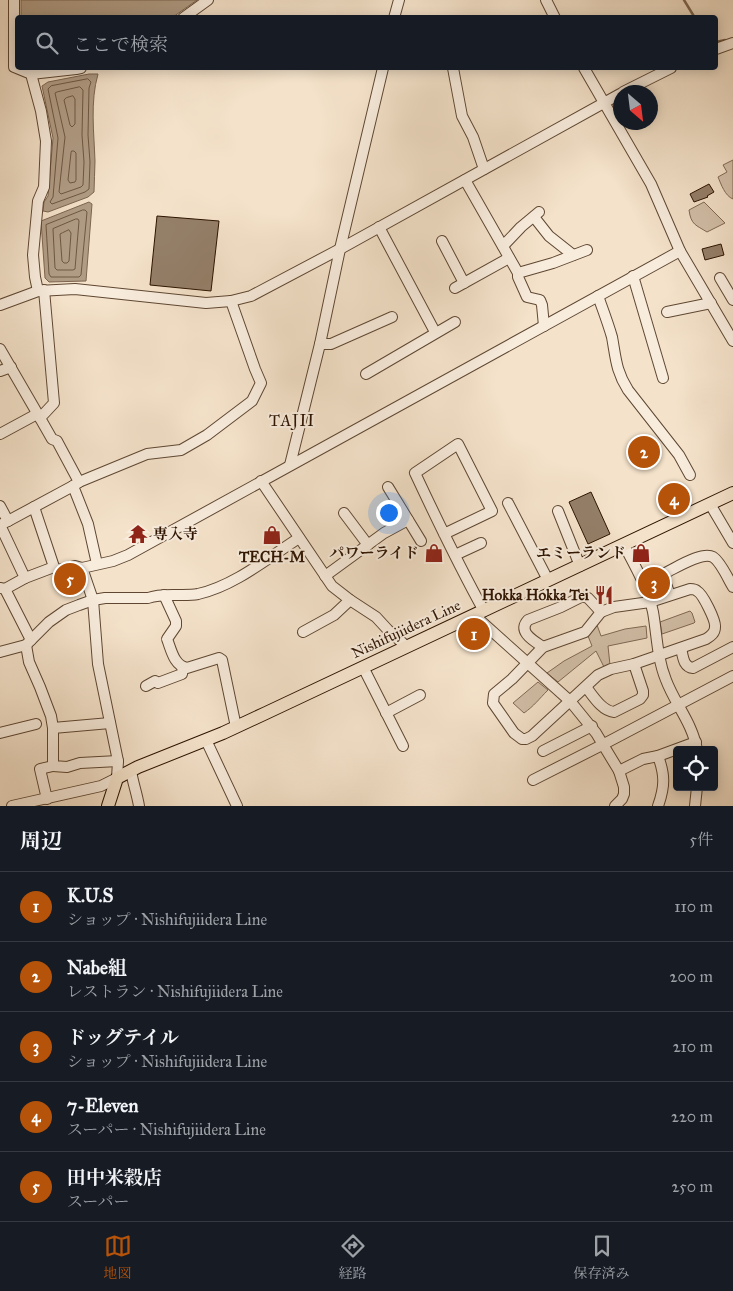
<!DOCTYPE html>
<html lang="ja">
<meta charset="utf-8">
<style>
:root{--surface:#171b24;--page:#20242c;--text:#f1f3f6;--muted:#9ea1a6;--line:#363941;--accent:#b45309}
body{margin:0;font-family:"IM FELL Great Primer","Noto Serif JP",serif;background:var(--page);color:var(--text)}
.controls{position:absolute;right:15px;bottom:15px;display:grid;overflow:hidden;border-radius:5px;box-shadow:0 2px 12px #0003}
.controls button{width:45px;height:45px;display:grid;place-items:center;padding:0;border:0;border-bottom:1px solid var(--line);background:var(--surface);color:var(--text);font:25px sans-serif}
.compass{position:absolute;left:613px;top:85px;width:45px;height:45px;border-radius:50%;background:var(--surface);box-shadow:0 2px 12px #0003;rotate:152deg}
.you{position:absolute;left:388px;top:512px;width:18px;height:18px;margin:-12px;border:4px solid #fff;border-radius:50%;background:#1a73e8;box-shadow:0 0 0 8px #1a73e833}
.badge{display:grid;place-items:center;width:32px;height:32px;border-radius:50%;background:var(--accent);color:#fff;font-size:16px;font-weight:700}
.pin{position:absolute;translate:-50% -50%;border:2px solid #fff;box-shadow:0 1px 5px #0006}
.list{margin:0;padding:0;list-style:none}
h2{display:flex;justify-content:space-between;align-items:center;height:65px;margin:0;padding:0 20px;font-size:21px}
h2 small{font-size:16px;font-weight:400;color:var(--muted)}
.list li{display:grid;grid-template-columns:32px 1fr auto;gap:15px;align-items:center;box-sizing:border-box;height:70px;padding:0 20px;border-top:1px solid var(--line)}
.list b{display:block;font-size:19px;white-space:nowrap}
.list p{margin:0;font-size:16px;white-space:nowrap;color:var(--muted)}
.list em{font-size:16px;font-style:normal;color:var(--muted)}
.icon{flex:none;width:28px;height:28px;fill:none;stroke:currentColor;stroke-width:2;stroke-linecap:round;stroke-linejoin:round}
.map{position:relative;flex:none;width:733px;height:806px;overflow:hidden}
.search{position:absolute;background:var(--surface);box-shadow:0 2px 12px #0003;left:15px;right:15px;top:15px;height:55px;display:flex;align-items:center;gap:12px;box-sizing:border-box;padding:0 18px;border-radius:5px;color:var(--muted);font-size:19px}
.sheet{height:415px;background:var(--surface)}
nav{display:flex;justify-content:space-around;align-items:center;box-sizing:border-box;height:70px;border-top:1px solid var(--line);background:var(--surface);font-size:14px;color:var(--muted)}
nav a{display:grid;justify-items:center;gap:2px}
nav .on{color:var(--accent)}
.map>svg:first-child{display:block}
</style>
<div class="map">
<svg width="733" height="806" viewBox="0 0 733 806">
<rect width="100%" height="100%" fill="#f4e2ca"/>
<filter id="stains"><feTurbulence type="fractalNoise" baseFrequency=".004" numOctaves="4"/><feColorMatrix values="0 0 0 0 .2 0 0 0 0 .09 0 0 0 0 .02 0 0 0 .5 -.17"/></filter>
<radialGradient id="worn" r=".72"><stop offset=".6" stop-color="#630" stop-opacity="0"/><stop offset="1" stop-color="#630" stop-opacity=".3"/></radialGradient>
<g fill="#d2bfa8" stroke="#806954">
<path d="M733,160V199C725,196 721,184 718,177L727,172L723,165Z"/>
<path d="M704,202L725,223L707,232C696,225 691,225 689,210Z"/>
<polygon points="690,611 692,613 695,622 694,623 662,634 660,622"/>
<polygon points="597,625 601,636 625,629 646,626 647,638 608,646 610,665 604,667 596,651 558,682 547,673 564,661 592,646 588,636"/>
<path d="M538,682L548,690C539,699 534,706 524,713L513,703Z"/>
</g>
<g fill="#b09c85" stroke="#7c6550">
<polygon points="21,0 197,0 173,17 21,18"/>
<path d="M89,74H98C90,102 94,132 95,161C95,171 94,182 94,192L88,197L48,212L43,211L44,202L48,196L53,138L42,86L48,82Z"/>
<polygon points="89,202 92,204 86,281 49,282 45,278 41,221"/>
</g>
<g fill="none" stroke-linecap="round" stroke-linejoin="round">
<g stroke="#6e5842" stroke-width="1">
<polygon points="88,79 91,82 89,88 88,135 90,162 89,189 85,192 52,204 50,202 53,197 58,138 48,89 51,86"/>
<polygon points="80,87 83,90 82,135 84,162 83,185 81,187 61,194 59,192 65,137 55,93 57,92"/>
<polygon points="73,96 75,99 75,124 72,127 70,125 64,100 66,98"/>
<polygon points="72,151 74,151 76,153 76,180 75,182 70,183 68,180 71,153"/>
<polygon points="83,210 85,210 87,212 81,275 79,277 51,277 49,274 46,225"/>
<polygon points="76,219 78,219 79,221 75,269 73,270 57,270 55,268 53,229"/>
<polygon points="69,230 71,233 69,261 67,263 64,263 62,261 60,234 62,233"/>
</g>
<g stroke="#7c6550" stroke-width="2.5">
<polyline points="684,0 695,18"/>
<polyline points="716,42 725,40"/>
</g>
</g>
<g fill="#947f69" stroke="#2d1300">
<polygon points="709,184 714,192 707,196 708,197 694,202 690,194"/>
<polygon points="157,216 219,221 211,291 150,285"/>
<polygon points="721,244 724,255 705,260 702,249"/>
<polygon points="591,492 610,534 588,544 569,502"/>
</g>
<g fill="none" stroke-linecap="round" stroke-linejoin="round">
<g stroke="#5f4732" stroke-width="12">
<g id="minor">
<polyline points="14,0 14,67 31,74 41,111 46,141 44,187 38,201 33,255 35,277 38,291"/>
<polyline points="546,0 555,18"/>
<polyline points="183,18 208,0"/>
<polyline points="394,18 399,0"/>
<polyline points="716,49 733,43"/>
<polyline points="453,68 462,116 473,137 484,169"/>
<polyline points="584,68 651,184 680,251 733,341"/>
<polyline points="31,74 76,69 81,68"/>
<polyline points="623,92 671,68"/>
<polyline points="465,180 518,273 553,263 587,250"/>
<polyline points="534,217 549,236 573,255"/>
<polyline points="379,227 435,332"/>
<polyline points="442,241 464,283"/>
<polyline points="503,246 521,227 539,212"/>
<polyline points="518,273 518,277 527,297 540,300 542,305 544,326"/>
<polyline points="633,276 663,378"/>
<polyline points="720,278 733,300"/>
<polyline points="455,288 509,258"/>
<polyline points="44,290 54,403 40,418 52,439 57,441 79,482 73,486 88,524 97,564"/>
<path d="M598,296C603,310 608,323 612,337C616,359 616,371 628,390L679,455L690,475"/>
<polyline points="0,305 38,291 75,289 206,303 231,301 251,296 340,249 620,94"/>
<polyline points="667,312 711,303"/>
<polyline points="320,344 331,344 392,317"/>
<polyline points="0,349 40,418"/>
<polyline points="0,371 11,367"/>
<polyline points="366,374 455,322"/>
<polyline points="0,434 37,414"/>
<polyline points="290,465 320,344 340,249 383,68"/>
<polyline points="261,481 332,586 350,600 376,617 388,630 406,646"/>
<polyline points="79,482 147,454 181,450 207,435 252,401 261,383 255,369 231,301"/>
<polyline points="388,487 421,541"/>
<polyline points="508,503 548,580"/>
<polyline points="710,504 733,543"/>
<polyline points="0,506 8,521 0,525 25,578 5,589"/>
<polyline points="34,507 54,567 58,570 75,566 82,568"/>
<polyline points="558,511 580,566"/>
<polyline points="344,513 368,545"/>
<polyline points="8,521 73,486"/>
<path d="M444,534L492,511L458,444L415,473C437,520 459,566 484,611"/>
<path d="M624,545C635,566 648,588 653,612C657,635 657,658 666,680C675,704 693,724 697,750"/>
<polyline points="455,555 481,543"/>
<polyline points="325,576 384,533 408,520"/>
<polyline points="25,578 54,567"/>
<polyline points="1,588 5,589 31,640"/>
<path d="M690,589C693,589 695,589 697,591C703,594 716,621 715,627C715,633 711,636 706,639L634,664L611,669L598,675L532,736L526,739H522L514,733L493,703L494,694L512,679L543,647L585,632L601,612L614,607L650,602Z"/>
<path d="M164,595L176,621V626L167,639C171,649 174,666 187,668L219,658L222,660L236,727"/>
<path d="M670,595L663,576L665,573C676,568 702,551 713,557C721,562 728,579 733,587"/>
<polyline points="474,615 570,701 596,733 619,771 624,787 624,794 622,799 615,806"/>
<polyline points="303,632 334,615 350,600"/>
<polyline points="26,645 29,662 40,687 51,716 53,728 53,766 67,767 80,763 118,761"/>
<path d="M543,647C534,641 517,632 528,620L561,607L581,597H585L588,598L601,612"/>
<path d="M681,648C683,656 683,667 693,668L733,647"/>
<path d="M0,652L26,645L49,622L66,610L79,605L93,600L105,598H148C164,592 182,597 198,594C234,586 268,558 299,538"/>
<polyline points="363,667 403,746"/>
<polyline points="146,686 155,681 158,683 182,674 183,667"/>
<path d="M586,687C593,696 602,711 614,712L640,699L643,695V691L634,664"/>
<polyline points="386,713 420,695"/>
<polyline points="53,728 110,723"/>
<polyline points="0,733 36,724"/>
<polyline points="206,740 237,806"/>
<polyline points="543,751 592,726"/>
<path d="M131,771C133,783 137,794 139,806"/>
<polyline points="619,771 643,759 658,756 696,742"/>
<polyline points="533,780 604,744 733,676"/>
<polyline points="47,799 40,769 53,766"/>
<polyline points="12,806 101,786 117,778 118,761 98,664 93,600 82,568 113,561 128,555 680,251"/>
<path d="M658,806C665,786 665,775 658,756"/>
<polyline points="695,806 697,787"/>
</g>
</g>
<g stroke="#2d1300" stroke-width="14">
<polyline id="major" points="108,806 117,778 138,767 223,733 266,713 733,493"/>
</g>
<use href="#minor" stroke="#f8ecdd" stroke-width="10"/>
<use href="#major" stroke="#f4e2ca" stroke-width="12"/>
</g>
<defs>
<g id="temple-bare" transform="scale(1.5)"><path d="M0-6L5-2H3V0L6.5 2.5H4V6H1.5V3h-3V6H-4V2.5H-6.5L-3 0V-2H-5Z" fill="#8f2418" stroke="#f8ecdd" stroke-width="2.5" paint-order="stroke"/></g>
<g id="shop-bare" transform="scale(1.5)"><path d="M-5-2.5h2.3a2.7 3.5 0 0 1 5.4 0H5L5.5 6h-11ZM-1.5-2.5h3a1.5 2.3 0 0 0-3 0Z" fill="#8f2418" stroke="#f8ecdd" stroke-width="2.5" paint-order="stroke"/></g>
<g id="restaurant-bare" transform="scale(1.5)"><path d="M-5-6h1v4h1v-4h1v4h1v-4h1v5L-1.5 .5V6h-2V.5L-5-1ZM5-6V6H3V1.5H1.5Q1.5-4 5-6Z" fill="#8f2418" stroke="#f8ecdd" stroke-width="2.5" paint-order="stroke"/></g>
</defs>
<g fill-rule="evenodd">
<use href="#temple-bare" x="138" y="534"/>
<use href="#shop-bare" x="272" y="535"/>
<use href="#shop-bare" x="434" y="553"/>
<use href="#shop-bare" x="641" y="553"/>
<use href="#restaurant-bare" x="604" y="595"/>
</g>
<g text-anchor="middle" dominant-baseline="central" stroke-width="4" stroke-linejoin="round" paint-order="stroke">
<g font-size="15" font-weight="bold" fill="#2d1300" stroke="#f8ecdd" text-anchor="end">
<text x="153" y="534" text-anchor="start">専入寺</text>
<text x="419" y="553">パワーライド</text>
<text x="626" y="553">エミーランド</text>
<text x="272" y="557" text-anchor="middle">TECH-M</text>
<text x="589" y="595">Hokka Hokka Tei</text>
</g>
<g font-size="15" fill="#2d1300" stroke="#f8ecdd">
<text transform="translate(406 629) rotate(-25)">Nishifujiidera Line</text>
</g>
<g font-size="16" letter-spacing="1" fill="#2d1300" stroke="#f8ecdd">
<text x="292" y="420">TAJII</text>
</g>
</g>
<rect width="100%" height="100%" filter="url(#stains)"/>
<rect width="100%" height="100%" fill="url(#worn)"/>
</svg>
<div class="controls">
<button><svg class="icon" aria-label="locate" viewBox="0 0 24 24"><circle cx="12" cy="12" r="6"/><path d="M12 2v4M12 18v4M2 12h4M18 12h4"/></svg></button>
</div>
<svg class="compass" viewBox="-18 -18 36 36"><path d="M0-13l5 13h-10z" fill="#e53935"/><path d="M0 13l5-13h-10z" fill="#9ea1a6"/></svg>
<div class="you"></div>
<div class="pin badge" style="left:474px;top:634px">1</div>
<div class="pin badge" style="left:644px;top:452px">2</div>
<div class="pin badge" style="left:654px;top:583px">3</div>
<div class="pin badge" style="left:674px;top:499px">4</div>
<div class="pin badge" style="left:70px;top:579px">5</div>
<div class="search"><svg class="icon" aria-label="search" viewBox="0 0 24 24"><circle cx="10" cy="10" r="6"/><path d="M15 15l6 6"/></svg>ここで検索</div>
</div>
<section class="sheet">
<h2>周辺<small>5件</small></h2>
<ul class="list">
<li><span class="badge">1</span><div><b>K.U.S</b><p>ショップ · Nishifujiidera Line</p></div><em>110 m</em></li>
<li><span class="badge">2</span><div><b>Nabe組</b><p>レストラン · Nishifujiidera Line</p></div><em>200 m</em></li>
<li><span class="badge">3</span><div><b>ドッグテイル</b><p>ショップ · Nishifujiidera Line</p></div><em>210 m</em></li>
<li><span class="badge">4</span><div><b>7-Eleven</b><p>スーパー · Nishifujiidera Line</p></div><em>220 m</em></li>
<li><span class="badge">5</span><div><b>田中米穀店</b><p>スーパー</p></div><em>250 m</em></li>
</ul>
</section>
<nav>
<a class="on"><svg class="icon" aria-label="map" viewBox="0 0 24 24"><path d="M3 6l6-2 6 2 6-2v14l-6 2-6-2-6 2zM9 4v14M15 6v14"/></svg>地図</a>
<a><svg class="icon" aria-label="directions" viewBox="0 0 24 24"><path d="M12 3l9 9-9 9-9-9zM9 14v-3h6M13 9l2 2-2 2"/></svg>経路</a>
<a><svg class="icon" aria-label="saved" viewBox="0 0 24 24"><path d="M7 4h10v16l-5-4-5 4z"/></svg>保存済み</a>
</nav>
